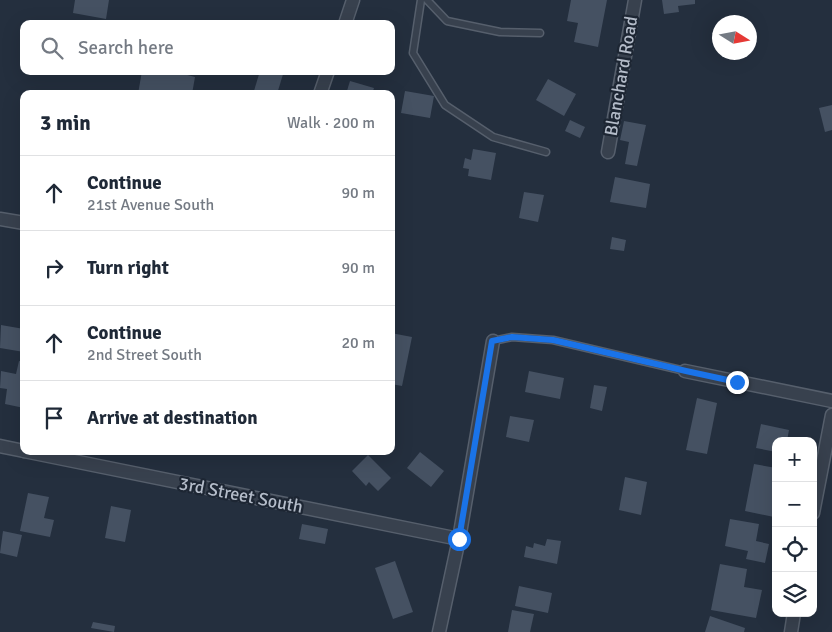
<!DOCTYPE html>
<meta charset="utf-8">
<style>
:root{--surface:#fff;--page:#f2f2f3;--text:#1f2937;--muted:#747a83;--line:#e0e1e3}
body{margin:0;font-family:Signika,sans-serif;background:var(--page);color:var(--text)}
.controls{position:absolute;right:15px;bottom:15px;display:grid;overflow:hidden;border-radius:10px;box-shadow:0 5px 20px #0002}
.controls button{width:45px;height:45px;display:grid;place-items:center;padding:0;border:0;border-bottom:1px solid var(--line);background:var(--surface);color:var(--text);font:25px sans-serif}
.compass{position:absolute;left:712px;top:15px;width:45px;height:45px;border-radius:50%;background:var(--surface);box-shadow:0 5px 20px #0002;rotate:101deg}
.stop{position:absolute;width:15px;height:15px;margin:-11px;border:4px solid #1a73e8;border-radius:50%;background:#fff}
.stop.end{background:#1a73e8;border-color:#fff;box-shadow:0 1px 5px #0008}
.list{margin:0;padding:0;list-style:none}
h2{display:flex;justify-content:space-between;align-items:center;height:65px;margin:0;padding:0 20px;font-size:21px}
h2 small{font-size:16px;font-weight:400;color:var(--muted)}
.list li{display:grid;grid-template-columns:32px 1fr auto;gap:15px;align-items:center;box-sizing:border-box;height:75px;padding:0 20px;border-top:1px solid var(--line)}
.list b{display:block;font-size:19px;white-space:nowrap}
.list p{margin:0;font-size:16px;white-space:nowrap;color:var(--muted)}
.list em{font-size:16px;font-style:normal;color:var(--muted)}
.icon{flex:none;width:28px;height:28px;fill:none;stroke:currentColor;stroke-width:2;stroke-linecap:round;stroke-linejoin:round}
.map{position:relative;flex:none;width:832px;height:632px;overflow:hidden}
.search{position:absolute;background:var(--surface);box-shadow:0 5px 20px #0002;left:20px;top:20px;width:375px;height:55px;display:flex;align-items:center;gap:12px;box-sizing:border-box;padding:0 18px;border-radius:10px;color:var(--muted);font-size:19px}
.panel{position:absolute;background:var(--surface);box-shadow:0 5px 20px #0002;left:20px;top:90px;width:375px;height:365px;border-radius:10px}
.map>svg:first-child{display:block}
</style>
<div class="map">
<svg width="832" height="632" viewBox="0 0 832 632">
<rect width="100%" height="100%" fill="#242f3e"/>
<g fill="#455162">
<polygon points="75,0 109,0 106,19 73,13"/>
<polygon points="571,0 607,0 598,47 574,42 578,23 567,21"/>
<polygon points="662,0 695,0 695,4 678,6 679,12 664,14"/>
<polygon points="120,20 136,23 136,24 119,24"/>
<polygon points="142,71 172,71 195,77 192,94 138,94"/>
<polygon points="260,71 284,71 277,94 253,94"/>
<polygon points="548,79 576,94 564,116 536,100"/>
<polygon points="350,81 374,88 372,94 346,94"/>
<polygon points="405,91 434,96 430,118 401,113"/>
<polygon points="832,105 832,130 825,132 819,108"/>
<polygon points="570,120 585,127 580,138 565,131"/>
<polygon points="624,121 646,125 637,166 625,164 629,142 620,140"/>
<polygon points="473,149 496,153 491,180 468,176 469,169 463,168 465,158 471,160"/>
<polygon points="615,177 650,184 646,208 610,202"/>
<polygon points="524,192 544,195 538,222 519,218"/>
<polygon points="612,237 626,240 624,251 610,249"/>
<polygon points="23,286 24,286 24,299 21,298"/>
<polygon points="1,325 24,329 24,352 0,348"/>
<polygon points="391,333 412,337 402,386 391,384"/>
<polygon points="19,361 24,362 24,408 5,404 7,389 0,388 1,371 16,374"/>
<polygon points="529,371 564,378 560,399 525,392"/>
<polygon points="594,385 607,387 602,411 590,408"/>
<polygon points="697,398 717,403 707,454 686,450"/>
<polygon points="510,416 534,420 529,442 506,437"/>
<polygon points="761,424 789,430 787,441 776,441 776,452 756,448"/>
<polygon points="420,452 444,471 431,487 407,468"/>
<polygon points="368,455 391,478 378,491 369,482 366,486 352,471"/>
<polygon points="754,464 776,468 776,489 774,488 773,496 776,496 776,509 774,517 745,511"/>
<polygon points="625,477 647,482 641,515 619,510"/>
<polygon points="28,493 49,497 44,518 54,520 50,537 20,531"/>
<polygon points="111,506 131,510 125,542 105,538"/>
<polygon points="730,519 759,524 756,541 769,544 765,563 746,559 748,551 725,546"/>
<polygon points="302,524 328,529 325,544 299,539"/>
<polygon points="3,531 22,535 17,557 0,553"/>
<polygon points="547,539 561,541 557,564 524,557 526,546 533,548 534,543 545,546"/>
<polygon points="395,561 413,612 393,619 375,568"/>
<polygon points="720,564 747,569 744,587 762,590 756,618 711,610"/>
<polygon points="519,586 552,593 548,613 515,606"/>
<polygon points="512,610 534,614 530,632 508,632"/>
<polygon points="710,616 745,628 744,632 705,632"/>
<polygon points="93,622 115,626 114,632 91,628"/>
</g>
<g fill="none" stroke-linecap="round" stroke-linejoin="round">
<g stroke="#565f6c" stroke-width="9">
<g id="service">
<polyline points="421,0 413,53 445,105 493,137 546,152"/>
<polyline points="427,0 447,21 500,32 540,33"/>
<polyline points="493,341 512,337 553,340 685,371"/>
</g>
</g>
<g stroke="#565f6c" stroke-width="15">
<g id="minor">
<polyline points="345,24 353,0"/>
<polyline points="320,94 328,71"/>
<polyline points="608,152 635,0"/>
<polyline points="0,219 24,223"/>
<polyline points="685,371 832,401"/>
<polyline points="0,446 24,451"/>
<polyline points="24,451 459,539"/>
<polyline points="813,513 832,415"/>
<polyline points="439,632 459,539 493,341"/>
<polyline points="791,632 794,613"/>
</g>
</g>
<use href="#service" stroke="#38414e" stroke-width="6"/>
<use href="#minor" stroke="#38414e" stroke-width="12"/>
</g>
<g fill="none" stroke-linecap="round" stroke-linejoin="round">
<polyline stroke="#1a73e8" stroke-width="6" points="459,539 492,341 512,337 553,340 686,371 737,382"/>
</g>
<g text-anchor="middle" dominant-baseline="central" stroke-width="4.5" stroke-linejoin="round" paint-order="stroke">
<g font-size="18" fill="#b4bcc9" stroke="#1d2633">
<text transform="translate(621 76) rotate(-80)">Blanchard Road</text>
<text transform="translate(241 495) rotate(11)">3rd Street South</text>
</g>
</g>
</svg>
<div class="controls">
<button>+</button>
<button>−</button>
<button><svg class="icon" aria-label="locate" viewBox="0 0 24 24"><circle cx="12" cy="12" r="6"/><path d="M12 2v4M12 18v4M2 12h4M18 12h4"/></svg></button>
<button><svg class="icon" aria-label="layers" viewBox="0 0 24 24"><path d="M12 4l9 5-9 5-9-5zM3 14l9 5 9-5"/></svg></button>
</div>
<svg class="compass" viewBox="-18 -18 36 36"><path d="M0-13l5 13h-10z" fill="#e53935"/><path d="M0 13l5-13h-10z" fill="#747a83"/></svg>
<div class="stop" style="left:459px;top:539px"></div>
<div class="stop end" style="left:737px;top:382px"></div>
<div class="search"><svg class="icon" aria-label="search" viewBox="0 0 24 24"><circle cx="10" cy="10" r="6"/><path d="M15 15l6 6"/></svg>Search here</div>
<section class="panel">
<h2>3 min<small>Walk · 200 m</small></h2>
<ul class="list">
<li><svg class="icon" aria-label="ahead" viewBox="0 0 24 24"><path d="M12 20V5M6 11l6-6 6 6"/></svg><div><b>Continue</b><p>21st Avenue South</p></div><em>90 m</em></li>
<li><svg class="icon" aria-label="right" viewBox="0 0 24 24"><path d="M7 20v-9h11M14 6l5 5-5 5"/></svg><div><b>Turn right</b></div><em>90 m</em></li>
<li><svg class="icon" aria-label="ahead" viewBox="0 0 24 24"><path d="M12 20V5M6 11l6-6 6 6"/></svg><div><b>Continue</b><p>2nd Street South</p></div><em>20 m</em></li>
<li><svg class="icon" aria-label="arrive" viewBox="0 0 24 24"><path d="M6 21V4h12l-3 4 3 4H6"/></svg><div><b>Arrive at destination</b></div></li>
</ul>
</section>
</div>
